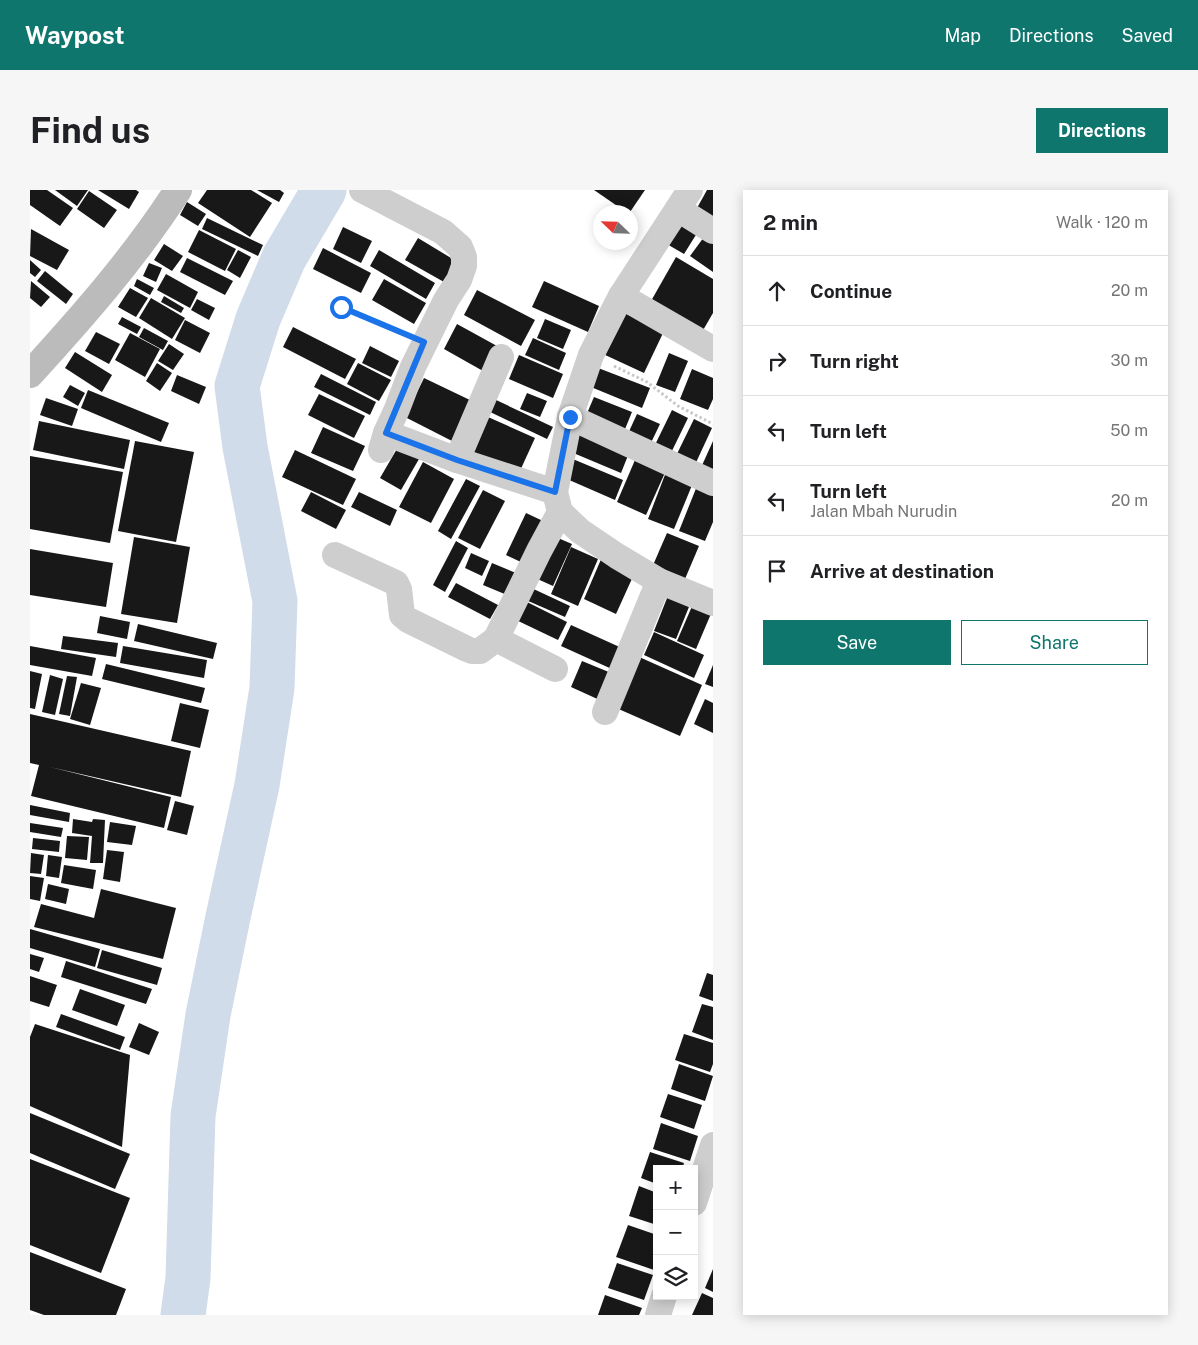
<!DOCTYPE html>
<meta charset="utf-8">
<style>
:root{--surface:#fff;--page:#f6f6f6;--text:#202124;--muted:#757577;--line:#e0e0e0;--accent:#0f766e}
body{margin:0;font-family:"Public Sans",sans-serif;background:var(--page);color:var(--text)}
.controls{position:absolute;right:15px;bottom:15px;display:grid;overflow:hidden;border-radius:0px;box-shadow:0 2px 12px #0003}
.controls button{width:45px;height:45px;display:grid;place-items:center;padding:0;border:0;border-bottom:1px solid var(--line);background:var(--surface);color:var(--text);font:25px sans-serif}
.compass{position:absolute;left:563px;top:15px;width:45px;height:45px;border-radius:50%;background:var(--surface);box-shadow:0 2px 12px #0003;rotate:293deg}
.stop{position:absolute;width:15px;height:15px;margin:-11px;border:4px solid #1a73e8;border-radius:50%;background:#fff}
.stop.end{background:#1a73e8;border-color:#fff;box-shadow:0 1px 5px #0008}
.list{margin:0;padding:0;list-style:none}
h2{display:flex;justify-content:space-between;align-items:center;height:65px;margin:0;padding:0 20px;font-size:21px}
h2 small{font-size:16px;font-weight:400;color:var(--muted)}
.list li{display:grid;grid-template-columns:32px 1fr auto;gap:15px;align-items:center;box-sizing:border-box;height:70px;padding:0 20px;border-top:1px solid var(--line)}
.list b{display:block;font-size:19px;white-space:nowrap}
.list p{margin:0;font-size:16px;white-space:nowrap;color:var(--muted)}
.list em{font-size:16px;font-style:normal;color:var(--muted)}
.actions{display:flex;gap:10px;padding:15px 20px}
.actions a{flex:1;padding:11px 0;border:1px solid var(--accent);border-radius:0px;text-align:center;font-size:18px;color:var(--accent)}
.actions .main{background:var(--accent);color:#fff}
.icon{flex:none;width:28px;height:28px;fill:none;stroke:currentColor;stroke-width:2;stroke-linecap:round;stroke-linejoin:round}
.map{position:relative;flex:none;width:683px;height:1125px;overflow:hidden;border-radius:0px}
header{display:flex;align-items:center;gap:30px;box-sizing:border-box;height:70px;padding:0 25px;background:var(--accent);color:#fff}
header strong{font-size:24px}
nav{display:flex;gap:28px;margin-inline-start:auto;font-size:18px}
.intro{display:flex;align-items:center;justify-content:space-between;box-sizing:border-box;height:120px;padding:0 30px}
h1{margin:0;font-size:35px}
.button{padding:12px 22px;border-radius:0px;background:var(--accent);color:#fff;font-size:18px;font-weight:700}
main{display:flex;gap:30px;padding:0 30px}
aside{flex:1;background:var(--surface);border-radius:0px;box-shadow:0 2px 12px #0003}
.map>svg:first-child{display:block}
</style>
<header>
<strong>Waypost</strong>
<nav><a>Map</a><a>Directions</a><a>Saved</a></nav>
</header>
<div class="intro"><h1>Find us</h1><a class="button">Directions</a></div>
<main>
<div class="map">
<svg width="683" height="1125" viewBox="0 0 683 1125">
<rect width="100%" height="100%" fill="#fff"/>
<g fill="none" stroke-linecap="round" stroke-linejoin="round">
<polyline stroke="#d0dce9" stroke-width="45" points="153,1125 158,1088 163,926 178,825 198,727 227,595 242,498 245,411 215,257 207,196 228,129 254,68 294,0"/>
</g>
<g fill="#181818">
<polygon points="0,0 17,0 43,18 30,36 0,15"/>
<polygon points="25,0 58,0 47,16"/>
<polygon points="68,0 106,0 109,2 99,19"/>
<polygon points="177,0 221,0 242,13 220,47 168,13"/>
<polygon points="227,0 250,0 254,3 249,12"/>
<polygon points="564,0 615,0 600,22 596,22"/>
<polygon points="677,0 683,0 683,28 667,18"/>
<polygon points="59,1 87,20 74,38 47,19"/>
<polygon points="157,12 176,24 168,36 150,25"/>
<polygon points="644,26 669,40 654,64 630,50"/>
<polygon points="177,28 233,55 228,66 172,39"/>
<polygon points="313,37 342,51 331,73 303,59"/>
<polygon points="1,39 39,60 27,80 0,66"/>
<polygon points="169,40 206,59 195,81 158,62"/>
<polygon points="674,47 683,53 683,82 660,66"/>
<polygon points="388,48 426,71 414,92 375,70"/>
<polygon points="134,54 153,66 142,81 124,70"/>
<polygon points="293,58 341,83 331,103 283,79"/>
<polygon points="208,60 221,67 210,88 197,80"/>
<polygon points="349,60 405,93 396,109 340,76"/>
<polygon points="646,67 683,89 683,123 672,142 621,111"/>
<polygon points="157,68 203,91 195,105 150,82"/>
<polygon points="0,70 11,80 5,87 0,83"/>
<polygon points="119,73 132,78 126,92 113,86"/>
<polygon points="15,81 43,104 36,114 7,91"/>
<polygon points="136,84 168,102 160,118 127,100"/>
<polygon points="107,89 124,98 120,105 104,96"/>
<polygon points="354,89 396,113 384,134 342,110"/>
<polygon points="1,91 20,107 11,117 0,108"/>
<polygon points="514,91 569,116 558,142 502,117"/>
<polygon points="100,98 118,108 106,127 88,117"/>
<polygon points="447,100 505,130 491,156 434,125"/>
<polygon points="134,106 154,118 151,123 131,112"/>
<polygon points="121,108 155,128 142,149 109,128"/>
<polygon points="167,109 185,118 179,130 161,120"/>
<polygon points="592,122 634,141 614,183 573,164"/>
<polygon points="92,127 111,137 107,144 88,134"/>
<polygon points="515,129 541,140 533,159 507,148"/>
<polygon points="155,130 180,143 170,163 145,150"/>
<polygon points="427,134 467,156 453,181 414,159"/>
<polygon points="263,137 326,169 315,189 253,157"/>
<polygon points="114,138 138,151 133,160 109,147"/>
<polygon points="66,142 90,154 79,174 55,161"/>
<polygon points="100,143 130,159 115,187 85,170"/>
<polygon points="503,148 536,163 529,180 495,165"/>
<polygon points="139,154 154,164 143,180 128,171"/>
<polygon points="340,156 369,171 361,187 332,173"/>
<polygon points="45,162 82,185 72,202 35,178"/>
<polygon points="639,163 658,171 645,202 626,195"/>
<polygon points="489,165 533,184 523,208 479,189"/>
<polygon points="127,173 142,183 130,201 116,191"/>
<polygon points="328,173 361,190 349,211 317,194"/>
<polygon points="563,176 620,198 612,218 556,195"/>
<polygon points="662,179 683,188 683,209 678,220 650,209"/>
<polygon points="291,184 346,212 340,225 284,197"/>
<polygon points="147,185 176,197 169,214 141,201"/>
<polygon points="394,188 442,211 422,251 375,227"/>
<polygon points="40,195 55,203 48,216 33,207"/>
<polygon points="58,200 139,233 131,252 51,218"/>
<polygon points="497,203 517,211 510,227 490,219"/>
<polygon points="289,204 335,226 324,248 278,225"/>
<polygon points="564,207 602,222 593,244 555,228"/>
<polygon points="16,208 48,219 42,236 10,225"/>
<polygon points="464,209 523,237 517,249 458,221"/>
<polygon points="642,220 658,228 638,269 622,261"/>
<polygon points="607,224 630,234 618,259 596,248"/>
<polygon points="458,227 505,248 489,283 442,262"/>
<polygon points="664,229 682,238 663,279 644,270"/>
<polygon points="9,231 100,250 94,279 3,260"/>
<polygon points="293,237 335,256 323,281 281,263"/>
<polygon points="551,237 601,258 591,283 541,262"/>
<polygon points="105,251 164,262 146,352 88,341"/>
<polygon points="683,251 683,287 669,282"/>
<polygon points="368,257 389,269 371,300 350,288"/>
<polygon points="265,260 326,289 313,315 252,287"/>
<polygon points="608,263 638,276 616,325 587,312"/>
<polygon points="0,266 93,282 80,353 0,339"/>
<polygon points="538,267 593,290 585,310 530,286"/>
<polygon points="393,272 424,289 401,333 369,317"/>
<polygon points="638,277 665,288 644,339 618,329"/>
<polygon points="436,289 450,296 421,349 408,341"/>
<polygon points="669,291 683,297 683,332 675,351 649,341"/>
<polygon points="453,300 475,311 450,359 428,348"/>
<polygon points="281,302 316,320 306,339 271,321"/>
<polygon points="329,302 367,320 360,336 321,317"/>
<polygon points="496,323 513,331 493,373 476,365"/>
<polygon points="637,343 669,356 652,396 620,382"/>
<polygon points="521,345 542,354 523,396 503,387"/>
<polygon points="104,347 160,357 147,433 91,424"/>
<polygon points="426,351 438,358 415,402 403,395"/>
<polygon points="541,357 568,369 548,416 521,404"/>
<polygon points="0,359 83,373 76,417 0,405"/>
<polygon points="441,363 459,371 452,386 435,378"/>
<polygon points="572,367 605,382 586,424 554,409"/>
<polygon points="462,373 486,383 477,405 453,395"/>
<polygon points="426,393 468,415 460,429 418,407"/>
<polygon points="495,395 540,416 535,427 489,407"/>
<polygon points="641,398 663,407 646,449 624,441"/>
<polygon points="666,407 683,419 666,459 647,451"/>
<polygon points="493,410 537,432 528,450 484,429"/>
<polygon points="70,426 100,432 97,449 67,443"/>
<polygon points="108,434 187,453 183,469 104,451"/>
<polygon points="541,435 594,459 584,480 531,456"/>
<polygon points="624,442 674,465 664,488 614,465"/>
<polygon points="33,446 88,453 86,467 31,459"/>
<polygon points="0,456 66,468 62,486 0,475"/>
<polygon points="93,456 177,470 174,488 90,473"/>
<polygon points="607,466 672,495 650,546 584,517"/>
<polygon points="552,471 586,485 574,512 541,497"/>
<polygon points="76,474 175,498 171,513 72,489"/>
<polygon points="683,475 683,497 675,494"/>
<polygon points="0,481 12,484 5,519 0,518"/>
<polygon points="20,485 33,489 25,525 12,522"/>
<polygon points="37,486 47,487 40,526 29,524"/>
<polygon points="51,493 71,498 60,535 40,529"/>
<polygon points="675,509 683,513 683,543 664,534"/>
<polygon points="150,513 179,520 170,558 141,551"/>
<polygon points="0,524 161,561 151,607 20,577 141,607 134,638 1,606 9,575 0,573"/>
<polygon points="145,611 164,616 157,645 137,640"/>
<polygon points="0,615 40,623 39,632 0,625"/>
<polygon points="43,629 62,632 63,629 75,630 73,673 60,673 62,646 42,643"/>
<polygon points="80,632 106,636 102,655 77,652"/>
<polygon points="0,633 33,638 31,647 0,642"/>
<polygon points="37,646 59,647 57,670 35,668"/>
<polygon points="3,648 30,651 29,662 2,659"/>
<polygon points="77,660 94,662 90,692 73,689"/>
<polygon points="1,663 14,665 11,684 0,683"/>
<polygon points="18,665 32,667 29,688 16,686"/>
<polygon points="34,675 66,680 63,699 31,693"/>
<polygon points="0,686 14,688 10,711 0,709"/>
<polygon points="18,694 39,699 36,714 15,709"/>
<polygon points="71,699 146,718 133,769 4,737 11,714 64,728"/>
<polygon points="0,739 70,759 65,777 0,758"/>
<polygon points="72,760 132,778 127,795 67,778"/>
<polygon points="0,764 14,768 9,782 0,779"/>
<polygon points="36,771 122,799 116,814 31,787"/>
<polygon points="677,783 683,785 683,811 669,806"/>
<polygon points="0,786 27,795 19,817 0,811"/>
<polygon points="50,799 95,815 87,836 42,820"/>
<polygon points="672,814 683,817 683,850 662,842"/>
<polygon points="31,824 95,847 90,860 26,837"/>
<polygon points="109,833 129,842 119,865 99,857"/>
<polygon points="5,834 100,865 92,957 0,916 0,847"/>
<polygon points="654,844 683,853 683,874 680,882 645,870"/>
<polygon points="649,874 683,886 675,911 641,899"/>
<polygon points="638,904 672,915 664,939 630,927"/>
<polygon points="0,923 100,964 85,999 0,963"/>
<polygon points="631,933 668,946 660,971 623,959"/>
<polygon points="620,962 654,973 652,979 627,979 627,994 611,988"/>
<polygon points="0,969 100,1008 71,1083 0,1055"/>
<polygon points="609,996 627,1003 627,1035 599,1026"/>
<polygon points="598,1035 627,1045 627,1081 586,1067"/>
<polygon points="0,1062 96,1099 86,1125 14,1125 0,1120"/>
<polygon points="587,1073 623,1085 614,1110 578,1098"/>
<polygon points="683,1079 683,1102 675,1098"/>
<polygon points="672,1103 683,1108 683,1125 662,1125"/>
<polygon points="575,1105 612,1118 609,1125 568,1125"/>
</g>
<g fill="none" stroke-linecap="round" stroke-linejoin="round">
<g stroke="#c8c8c8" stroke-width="3" stroke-dasharray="2.5 2.5" stroke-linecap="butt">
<polyline points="311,117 373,143"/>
<polyline points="584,176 617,192 648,216 683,234"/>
</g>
<g stroke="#cecece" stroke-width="26">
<polyline points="332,0 413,42 430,57 434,67 434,76 429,90 416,110 383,177 367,219 356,243 351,260"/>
<polyline points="660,0 591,106 561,165 540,227 525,302 530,322 550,341 587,366 629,391 683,413"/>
<polyline points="648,19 683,41"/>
<polyline points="591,106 683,159"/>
<polyline points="540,227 683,293"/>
<polyline points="356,243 427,270 525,302"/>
<polyline points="427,270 471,167"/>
<polyline points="305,365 366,393 369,399 372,425 378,430 437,459 442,461 450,461 466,449 509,361 530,322"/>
<polyline points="466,449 525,479"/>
<polyline points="575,522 629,391"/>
<polyline points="664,1013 683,955"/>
<polyline points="628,1125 634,1106"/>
</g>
<path stroke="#bbb" stroke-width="28" d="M0,184C53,126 105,67 148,0"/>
</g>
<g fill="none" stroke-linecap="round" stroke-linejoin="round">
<polyline stroke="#1a73e8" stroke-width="6" points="311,117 394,152 356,243 427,270 525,302 540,227"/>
</g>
</svg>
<div class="controls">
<button>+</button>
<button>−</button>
<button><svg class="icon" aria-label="layers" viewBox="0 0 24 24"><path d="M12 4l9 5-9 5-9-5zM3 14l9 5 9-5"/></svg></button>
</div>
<svg class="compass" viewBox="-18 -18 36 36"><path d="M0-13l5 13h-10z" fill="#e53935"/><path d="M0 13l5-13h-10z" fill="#757577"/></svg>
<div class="stop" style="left:311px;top:117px"></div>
<div class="stop end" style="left:540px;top:227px"></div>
</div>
<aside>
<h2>2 min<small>Walk · 120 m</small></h2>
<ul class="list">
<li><svg class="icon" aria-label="ahead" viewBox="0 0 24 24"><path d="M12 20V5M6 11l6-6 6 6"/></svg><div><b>Continue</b></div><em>20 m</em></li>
<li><svg class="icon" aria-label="right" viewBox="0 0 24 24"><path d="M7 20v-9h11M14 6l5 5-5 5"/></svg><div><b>Turn right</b></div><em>30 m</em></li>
<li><svg class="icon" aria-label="left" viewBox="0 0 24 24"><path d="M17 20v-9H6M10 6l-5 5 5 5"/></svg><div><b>Turn left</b></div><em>50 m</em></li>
<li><svg class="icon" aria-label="left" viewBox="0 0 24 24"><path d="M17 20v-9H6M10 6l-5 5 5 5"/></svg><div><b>Turn left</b><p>Jalan Mbah Nurudin</p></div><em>20 m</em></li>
<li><svg class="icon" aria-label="arrive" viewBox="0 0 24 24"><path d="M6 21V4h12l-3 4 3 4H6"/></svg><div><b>Arrive at destination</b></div></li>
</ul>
<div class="actions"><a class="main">Save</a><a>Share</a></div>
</aside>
</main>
